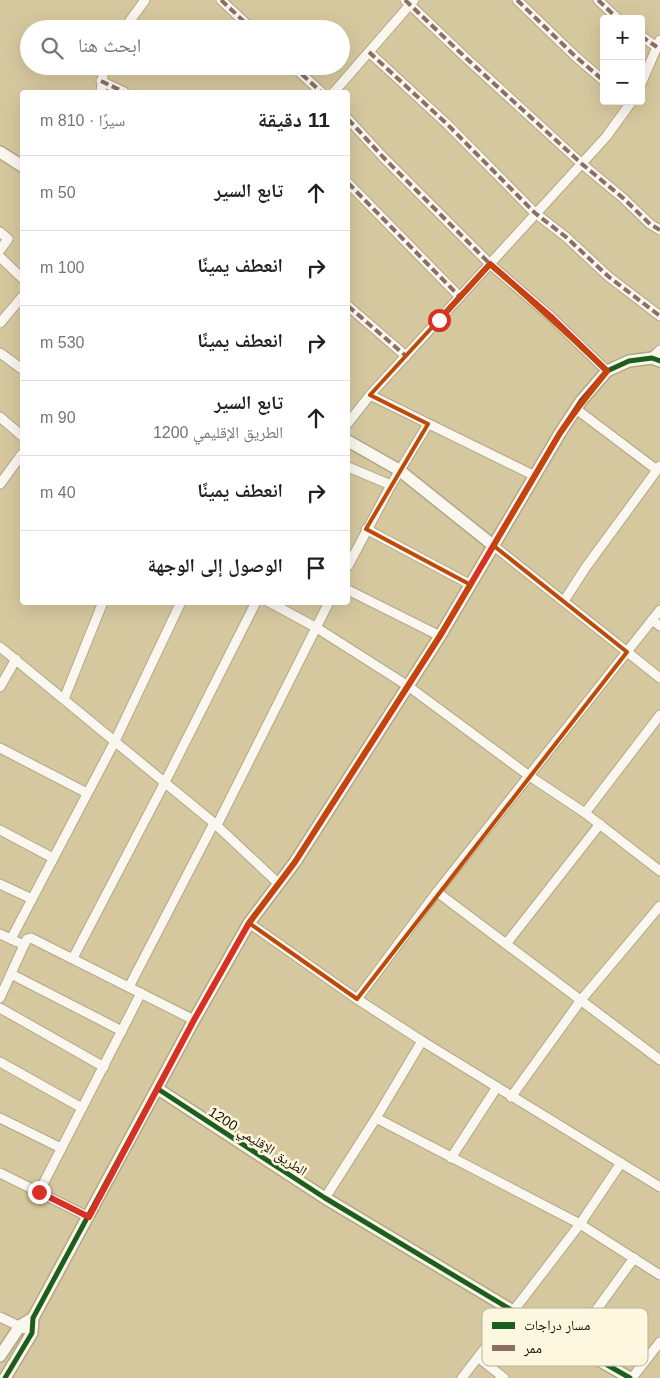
<!DOCTYPE html>
<html lang="ar">
<meta charset="utf-8">
<style>
:root{--surface:#fff;--page:#f2f2f2;--text:#202124;--muted:#757577;--line:#e0e0e0}
body{margin:0;font-family:Helvetica,"Noto Naskh Arabic",sans-serif;background:var(--page);color:var(--text);direction:rtl}
.controls{position:absolute;right:15px;top:15px;display:grid;overflow:hidden;border-radius:5px;box-shadow:0 5px 20px #0002}
.controls button{width:45px;height:45px;display:grid;place-items:center;padding:0;border:0;border-bottom:1px solid var(--line);background:var(--surface);color:var(--text);font:25px sans-serif}
.stop{position:absolute;width:15px;height:15px;margin:-11px;border:4px solid #d93025;border-radius:50%;background:#fff}
.stop.end{background:#d93025;border-color:#fff;box-shadow:0 1px 5px #0008}
.list{margin:0;padding:0;list-style:none}
h2{display:flex;justify-content:space-between;align-items:center;height:65px;margin:0;padding:0 20px;font-size:21px}
h2 small{font-size:16px;font-weight:400;color:var(--muted)}
.list li{display:grid;grid-template-columns:32px 1fr auto;gap:15px;align-items:center;box-sizing:border-box;height:75px;padding:0 20px;border-top:1px solid var(--line)}
.list b{display:block;font-size:19px;white-space:nowrap}
.list p{margin:0;font-size:16px;white-space:nowrap;color:var(--muted)}
.list em{font-size:16px;font-style:normal;color:var(--muted)}
.icon{flex:none;width:28px;height:28px;fill:none;stroke:currentColor;stroke-width:2;stroke-linecap:round;stroke-linejoin:round}
.map{position:relative;flex:none;width:660px;height:1378px;overflow:hidden;direction:ltr}
.search{position:absolute;background:var(--surface);box-shadow:0 5px 20px #0002;left:20px;top:20px;width:330px;height:55px;display:flex;align-items:center;gap:12px;box-sizing:border-box;padding:0 18px;border-radius:28px;color:var(--muted);font-size:19px}
.panel{position:absolute;background:var(--surface);box-shadow:0 5px 20px #0002;left:20px;top:90px;width:330px;height:515px;border-radius:5px;direction:rtl}
.map>svg:first-child{display:block}
</style>
<div class="map">
<svg width="660" height="1378" viewBox="0 0 660 1378">
<rect width="100%" height="100%" fill="#d6c89e"/>
<g fill="none" stroke-linecap="round" stroke-linejoin="round">
<g stroke="#b2a785" stroke-width="11">
<g id="minor">
<polyline points="221,0 252,29"/>
<polyline points="405,0 466,58 582,164 623,198 650,224 660,230"/>
<polyline points="517,0 575,56 604,81"/>
<polyline points="598,0 618,19"/>
<polyline points="124,29 145,0"/>
<polyline points="641,36 657,47"/>
<polyline points="369,52 447,124 535,213 566,237 609,277 660,316"/>
<polyline points="293,66 321,92"/>
<polyline points="101,81 124,92"/>
<polyline points="641,84 660,40"/>
<polyline points="101,92 104,66"/>
<polyline points="334,92 414,0"/>
<polyline points="348,119 383,157 490,264 550,316 607,371"/>
<polyline points="348,183 460,297"/>
<polyline points="0,232 8,239 0,250"/>
<polyline points="0,257 22,278"/>
<polyline points="348,306 406,356"/>
<polyline points="0,323 22,297"/>
<polyline points="0,353 22,369"/>
<polyline points="652,358 660,350"/>
<polyline points="370,395 533,475"/>
<polyline points="576,409 657,470"/>
<polyline points="0,417 22,436"/>
<polyline points="348,423 370,395 606,137 632,101"/>
<polyline points="348,467 391,485"/>
<polyline points="0,484 22,454"/>
<polyline points="366,529 471,585"/>
<polyline points="494,546 660,678"/>
<polyline points="348,566 391,485 428,424"/>
<polyline points="348,590 440,636"/>
<polyline points="564,601 586,567 660,466"/>
<polyline points="269,602 317,628 408,686 528,775 585,813 660,871"/>
<polyline points="652,620 660,626"/>
<polyline points="0,647 214,823 278,883"/>
<polyline points="0,687 16,659"/>
<polyline points="64,699 103,602"/>
<polyline points="0,748 87,793"/>
<polyline points="585,813 660,715"/>
<polyline points="217,825 329,602"/>
<polyline points="0,830 53,858"/>
<polyline points="0,884 32,899"/>
<polyline points="437,892 660,1060"/>
<polyline points="249,923 357,999 422,1041 660,1187"/>
<polyline points="0,934 24,945"/>
<polyline points="11,939 115,741 181,602"/>
<polyline points="506,944 600,824"/>
<polyline points="73,958 165,782 256,602"/>
<polyline points="11,974 122,1031"/>
<polyline points="129,987 214,823"/>
<polyline points="0,998 24,945 27,939 31,938 194,1020"/>
<polyline points="357,999 437,892 660,610"/>
<polyline points="0,1008 104,1067"/>
<polyline points="0,1062 82,1108"/>
<polyline points="511,1097 581,1000 660,906"/>
<polyline points="0,1118 61,1148"/>
<polyline points="376,1118 580,1224 660,1275"/>
<polyline points="451,1158 497,1087"/>
<polyline points="0,1173 89,1217"/>
<polyline points="39,1192 141,993"/>
<polyline points="325,1198 376,1118 422,1041"/>
<polyline points="0,1317 25,1329"/>
<polyline points="571,1345 634,1258"/>
<polyline points="478,1357 504,1378"/>
<polyline points="462,1378 580,1224 621,1163"/>
<polyline points="632,1378 660,1342"/>
</g>
</g>
<g stroke="#b2a785" stroke-width="14">
<g id="tertiary">
<polyline points="0,152 22,166"/>
<polyline points="348,441 399,470 494,546"/>
<polyline points="158,1089 325,1198 513,1311 630,1378"/>
<polyline points="0,1356 20,1326 33,1318"/>
<polyline points="5,1378 32,1333 33,1318 194,1020 249,923 295,862 440,636 560,433 581,401 607,371 629,361 652,358 660,361"/>
</g>
</g>
<use href="#minor" stroke="#f9f7f0" stroke-width="9"/>
<use href="#tertiary" stroke="#f9f7f0" stroke-width="11"/>
<g stroke="#8d6e63" stroke-width="4" stroke-dasharray="8 4" stroke-linecap="butt">
<polyline points="221,0 252,29"/>
<polyline points="405,0 466,58 582,164 623,198 650,224 660,230"/>
<polyline points="517,0 575,56 604,81"/>
<polyline points="598,0 618,19"/>
<polyline points="641,36 657,47"/>
<polyline points="369,52 447,124 535,213 566,237 609,277 660,316"/>
<polyline points="293,66 321,92"/>
<polyline points="101,81 124,92"/>
<polyline points="627,101 630,104"/>
<polyline points="348,119 383,157 490,264 550,316 607,371"/>
<polyline points="348,183 460,297"/>
<polyline points="348,306 406,356"/>
</g>
<g stroke="#fef7e0" stroke-width="8">
<g id="cycleway">
<polyline points="158,1089 325,1198 513,1311 630,1378"/>
<polyline points="5,1378 32,1333 33,1318 194,1020 249,923 295,862 440,636 560,433 581,401 607,371 629,361 652,358 660,361"/>
</g>
</g>
<use href="#cycleway" stroke="#1b5e20" stroke-width="5"/>
</g>
<g fill="none" stroke-linecap="round" stroke-linejoin="round">
<polyline stroke="#d93025" stroke-width="6" points="39,1192 89,1217 194,1020 249,923 295,862 440,636 560,433 582,402 607,371 550,316 490,264 439,320"/>
</g>
<path fill="none" stroke="#be4a0a" stroke-width="4" stroke-linejoin="round" d="M490,264L607,371L560,433L494,546L627,652L357,999L249,923L295,862L471,585L366,529L428,424L370,395Z"/>
<g text-anchor="middle" dominant-baseline="central" stroke-width="5" stroke-linejoin="round" paint-order="stroke">
<g font-size="14" fill="#171000" stroke="#fef7e0">
<text transform="translate(258 1141) rotate(33)">الطريق الإقليمي 1200</text>
</g>
</g>
<rect x="482" y="1308" width="166" height="58" rx="8" fill="#fef7e0" stroke="#b9b29d" stroke-width="1"/>
<rect x="492" y="1322" width="23" height="7" fill="#1b5e20"/>
<rect x="492" y="1345" width="23" height="6" fill="#8d6e63"/>
<g font-size="14" fill="#171000">
<text x="524" y="1330">مسار دراجات</text>
<text x="524" y="1353">ممر</text>
</g>
</svg>
<div class="controls">
<button>+</button>
<button>−</button>
</div>
<div class="stop" style="left:439px;top:320px"></div>
<div class="stop end" style="left:39px;top:1192px"></div>
<div class="search"><svg class="icon" aria-label="search" viewBox="0 0 24 24"><circle cx="10" cy="10" r="6"/><path d="M15 15l6 6"/></svg>ابحث هنا</div>
<section class="panel">
<h2>11 دقيقة<small>سيرًا · 810 m</small></h2>
<ul class="list">
<li><svg class="icon" aria-label="ahead" viewBox="0 0 24 24"><path d="M12 20V5M6 11l6-6 6 6"/></svg><div><b>تابع السير</b></div><em>50 m</em></li>
<li><svg class="icon" aria-label="right" viewBox="0 0 24 24"><path d="M7 20v-9h11M14 6l5 5-5 5"/></svg><div><b>انعطف يمينًا</b></div><em>100 m</em></li>
<li><svg class="icon" aria-label="right" viewBox="0 0 24 24"><path d="M7 20v-9h11M14 6l5 5-5 5"/></svg><div><b>انعطف يمينًا</b></div><em>530 m</em></li>
<li><svg class="icon" aria-label="ahead" viewBox="0 0 24 24"><path d="M12 20V5M6 11l6-6 6 6"/></svg><div><b>تابع السير</b><p>الطريق الإقليمي 1200</p></div><em>90 m</em></li>
<li><svg class="icon" aria-label="right" viewBox="0 0 24 24"><path d="M7 20v-9h11M14 6l5 5-5 5"/></svg><div><b>انعطف يمينًا</b></div><em>40 m</em></li>
<li><svg class="icon" aria-label="arrive" viewBox="0 0 24 24"><path d="M6 21V4h12l-3 4 3 4H6"/></svg><div><b>الوصول إلى الوجهة</b></div></li>
</ul>
</section>
</div>
